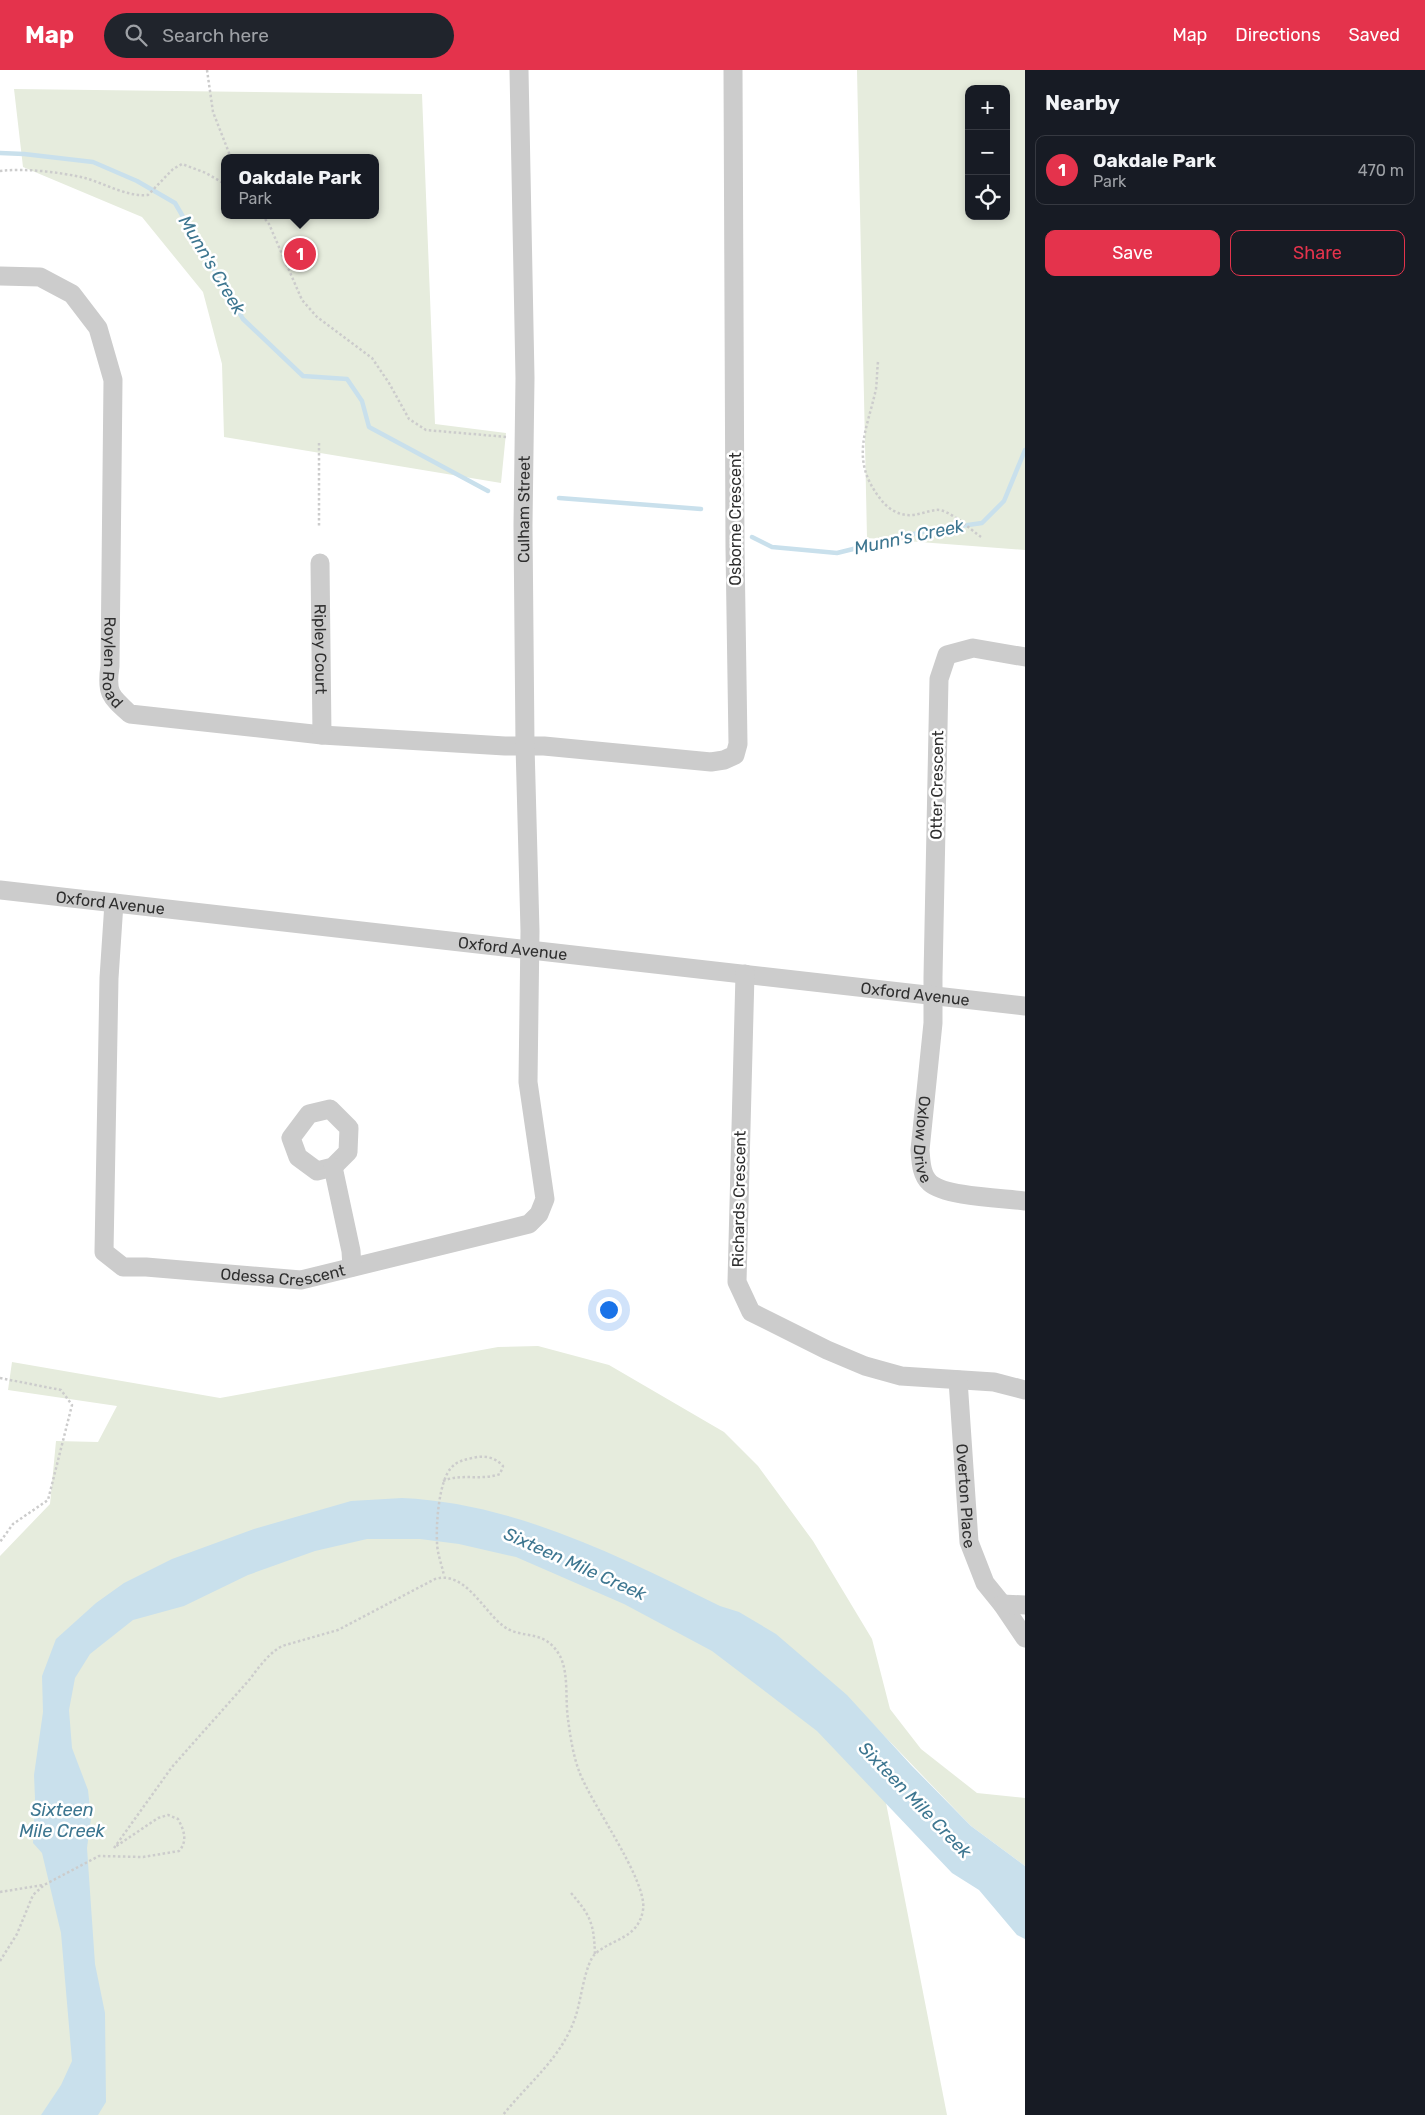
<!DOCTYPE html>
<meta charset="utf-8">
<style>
:root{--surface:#171b24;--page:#20242c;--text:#f1f3f6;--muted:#9ea1a6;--line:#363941;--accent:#e4334c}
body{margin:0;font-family:Rubik,sans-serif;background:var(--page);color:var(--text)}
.controls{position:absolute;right:15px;top:15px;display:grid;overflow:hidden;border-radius:10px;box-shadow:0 2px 8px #0003}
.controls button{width:45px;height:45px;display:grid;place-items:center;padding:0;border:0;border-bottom:1px solid var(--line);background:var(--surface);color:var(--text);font:25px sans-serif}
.you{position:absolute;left:608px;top:1239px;width:18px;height:18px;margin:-12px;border:4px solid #fff;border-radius:50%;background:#1a73e8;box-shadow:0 0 0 8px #1a73e833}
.badge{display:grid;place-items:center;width:32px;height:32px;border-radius:50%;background:var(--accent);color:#fff;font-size:16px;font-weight:700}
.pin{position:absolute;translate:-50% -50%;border:2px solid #fff;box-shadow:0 1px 5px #0006}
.popup{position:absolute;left:221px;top:84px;width:158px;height:65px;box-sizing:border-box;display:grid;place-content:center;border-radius:10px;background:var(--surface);filter:drop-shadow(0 1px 4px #0005);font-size:16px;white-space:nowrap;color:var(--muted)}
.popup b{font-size:19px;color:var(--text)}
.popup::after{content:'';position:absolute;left:50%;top:100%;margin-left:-10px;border:10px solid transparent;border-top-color:var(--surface)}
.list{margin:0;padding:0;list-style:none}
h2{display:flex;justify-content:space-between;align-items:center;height:65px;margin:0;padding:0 20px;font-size:21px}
h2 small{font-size:16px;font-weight:400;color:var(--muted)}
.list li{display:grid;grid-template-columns:32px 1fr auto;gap:15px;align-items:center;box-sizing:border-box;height:70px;margin:0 10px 10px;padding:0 10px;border:1px solid var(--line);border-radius:10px}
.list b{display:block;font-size:19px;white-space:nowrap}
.list p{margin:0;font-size:16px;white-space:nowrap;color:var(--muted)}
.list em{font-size:16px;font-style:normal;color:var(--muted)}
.actions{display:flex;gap:10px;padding:15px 20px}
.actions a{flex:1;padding:11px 0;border:1px solid var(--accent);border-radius:10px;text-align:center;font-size:18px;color:var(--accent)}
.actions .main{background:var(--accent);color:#fff}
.icon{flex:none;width:28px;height:28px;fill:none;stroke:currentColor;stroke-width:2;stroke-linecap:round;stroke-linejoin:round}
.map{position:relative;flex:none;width:1025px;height:2045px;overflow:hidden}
header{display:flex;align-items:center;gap:30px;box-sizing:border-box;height:70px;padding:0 25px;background:var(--accent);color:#fff}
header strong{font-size:24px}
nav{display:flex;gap:28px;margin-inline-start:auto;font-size:18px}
.search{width:350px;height:45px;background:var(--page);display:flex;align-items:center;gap:12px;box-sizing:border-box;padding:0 18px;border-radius:28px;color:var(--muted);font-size:19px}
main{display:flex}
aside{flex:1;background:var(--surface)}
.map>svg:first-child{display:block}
</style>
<header>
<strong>Map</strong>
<div class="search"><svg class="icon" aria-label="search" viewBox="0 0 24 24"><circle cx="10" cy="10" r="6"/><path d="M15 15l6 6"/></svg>Search here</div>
<nav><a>Map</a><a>Directions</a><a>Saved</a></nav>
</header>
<main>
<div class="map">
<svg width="1025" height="2045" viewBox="0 0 1025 2045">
<rect width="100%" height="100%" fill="#fff"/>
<g fill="#e6ecdd" fill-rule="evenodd">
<path d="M857,0H1025V480L867,468ZM969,19H1006V146H969Z"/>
<path d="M14,19L422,24L435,354L506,363L501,413L224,367L222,294L203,222L142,147L23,97ZM225,88H375V145H225Z"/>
<polygon points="538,1276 609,1295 724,1362 758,1396 813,1471 872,1569 890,1639 921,1679 977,1723 1025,1728 1025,1796 971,1756 870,1651 947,2045 0,2045 0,1486 50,1434 56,1371 98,1372 117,1336 8,1320 12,1292 220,1328 498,1277"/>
</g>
<path fill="#c9e0ec" d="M402,1428C515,1433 621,1487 720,1536L739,1542L776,1564L847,1625L911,1695L971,1756L1025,1796V1869L1017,1865L979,1820L952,1803L817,1661L712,1581L624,1534L516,1487L459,1474L420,1469H367L315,1481L248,1505L184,1536L133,1550L90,1584L75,1608L69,1640L72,1678L88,1720L91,1748L87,1778L95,1894L105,1943L106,2032L98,2045H41L61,2015L72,1991L61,1863L42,1783L33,1773L35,1728L34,1705L43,1642L42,1606L56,1569L96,1533L124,1513L172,1489L254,1459L351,1431Z"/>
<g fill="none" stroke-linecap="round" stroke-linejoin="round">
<g stroke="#c9e0ec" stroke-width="4.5">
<polyline points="0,83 24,84 93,92 137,111 175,133 243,249 303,306 347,309 362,331 369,357 488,421"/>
<polyline points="559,428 701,439"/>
<polyline points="752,467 772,477 837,483 926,461 982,453 1004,431 1025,380"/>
</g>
<g stroke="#ccc" stroke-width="2.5" stroke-dasharray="2.5 2.5" stroke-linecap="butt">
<polyline points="207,0 213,42 231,88"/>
<path d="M0,101C26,98 59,102 85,108C106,114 127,127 148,125L173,99L182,94L206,103L225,114"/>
<polyline points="262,145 269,154 302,230 317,247 372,288 389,313 409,349 426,360 507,367"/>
<path d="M878,292C877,301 877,310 876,319C867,360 850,389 879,427C885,436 895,444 907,445C916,446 927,441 936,440C948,438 971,460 981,467"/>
<polyline points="319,373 319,458"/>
<polyline points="0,1308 61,1320 72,1335 48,1430 13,1454 0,1472"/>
<path d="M443,1411C461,1403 481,1411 500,1404L503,1396C495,1387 484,1385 472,1388C464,1390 457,1391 451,1398C439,1411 436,1453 437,1472C437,1483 442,1495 444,1506"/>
<path d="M114,1778L172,1697L250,1609C259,1597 268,1584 282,1576L338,1560L435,1509C464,1500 483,1540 502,1555C521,1571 544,1557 560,1586C569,1604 565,1629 568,1649C570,1665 573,1685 579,1701C591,1734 648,1811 643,1840C638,1869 613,1868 595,1884C585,1894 581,1930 576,1945C563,1987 529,2012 503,2045"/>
<polyline points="0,1822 43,1815"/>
<path d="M571,1823C591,1846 594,1854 595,1885"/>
<path d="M0,1891L17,1864L33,1825L44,1815L99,1786L143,1787L179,1781C188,1771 184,1760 178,1749L168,1745L158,1748L115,1777"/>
</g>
<g stroke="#ccc" stroke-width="19">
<path id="s1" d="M0,206L40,207L72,224L98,258L113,310L110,596C106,623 110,626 130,644L322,665L505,676H544L711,692L724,690L735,685L738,674L735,478L733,0"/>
<path id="s2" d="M320,493L322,665"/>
<path id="s3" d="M1025,587L973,578L947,585L939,609L933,907V953L920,1080C921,1091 921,1105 930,1113C946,1127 1003,1128 1025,1131"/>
<path id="s4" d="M0,820L1025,936"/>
<path id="s5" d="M114,833L109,908L104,1182L123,1197H146L301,1210L529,1154L539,1144L545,1129L528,1012L530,861L525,675L523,455L525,308L519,0"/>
<polyline points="745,904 737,1212 751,1242 827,1280 865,1296 901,1306 994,1312 1025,1320"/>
<polygon points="330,1039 349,1058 348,1082 333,1097 317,1101 298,1087 291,1068 309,1044"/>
<polyline points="333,1097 351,1181 352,1197"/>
<path id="s6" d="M958,1310L969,1472L985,1513L1002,1534L1025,1568"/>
<polyline points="1002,1534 1025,1535"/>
</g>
</g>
<g text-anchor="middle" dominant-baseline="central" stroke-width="5" stroke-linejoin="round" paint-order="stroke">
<g font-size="16" fill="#2f2f2f" stroke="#fff">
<text stroke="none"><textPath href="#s5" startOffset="1508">Culham Street</textPath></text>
<text transform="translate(735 449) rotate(-90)">Osborne Crescent</text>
<text stroke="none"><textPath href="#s2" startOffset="86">Ripley Court</textPath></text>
<text stroke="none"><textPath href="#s1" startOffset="456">Roylen Road</textPath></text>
<text transform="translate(937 715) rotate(-89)">Otter Crescent</text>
<text stroke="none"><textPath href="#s4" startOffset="111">Oxford Avenue</textPath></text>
<text stroke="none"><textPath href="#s4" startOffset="516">Oxford Avenue</textPath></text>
<text stroke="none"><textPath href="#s4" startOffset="921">Oxford Avenue</textPath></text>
<text stroke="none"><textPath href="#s3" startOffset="566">Oxlow Drive</textPath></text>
<text transform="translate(739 1129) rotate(-89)">Richards Crescent</text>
<text stroke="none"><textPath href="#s5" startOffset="534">Odessa Crescent</textPath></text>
<text stroke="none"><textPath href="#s6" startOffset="116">Overton Place</textPath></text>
</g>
<g font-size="18" font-style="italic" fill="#3d7690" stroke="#fff">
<text transform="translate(212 195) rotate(59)">Munn's Creek</text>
<text transform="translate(909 467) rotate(-12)">Munn's Creek</text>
<text transform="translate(575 1494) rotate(24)">Sixteen Mile Creek</text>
<text transform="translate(915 1730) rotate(46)">Sixteen Mile Creek</text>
<text x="62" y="1740">Sixteen<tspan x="62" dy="21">Mile Creek</tspan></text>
</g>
</g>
</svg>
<div class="controls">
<button>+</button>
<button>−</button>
<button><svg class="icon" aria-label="locate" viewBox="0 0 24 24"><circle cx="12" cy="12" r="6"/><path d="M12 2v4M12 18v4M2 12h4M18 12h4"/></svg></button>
</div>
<div class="you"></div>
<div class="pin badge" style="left:300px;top:184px">1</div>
<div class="popup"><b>Oakdale Park</b>Park</div>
</div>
<aside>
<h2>Nearby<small></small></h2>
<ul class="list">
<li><span class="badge">1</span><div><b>Oakdale Park</b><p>Park</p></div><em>470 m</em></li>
</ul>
<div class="actions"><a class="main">Save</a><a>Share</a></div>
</aside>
</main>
